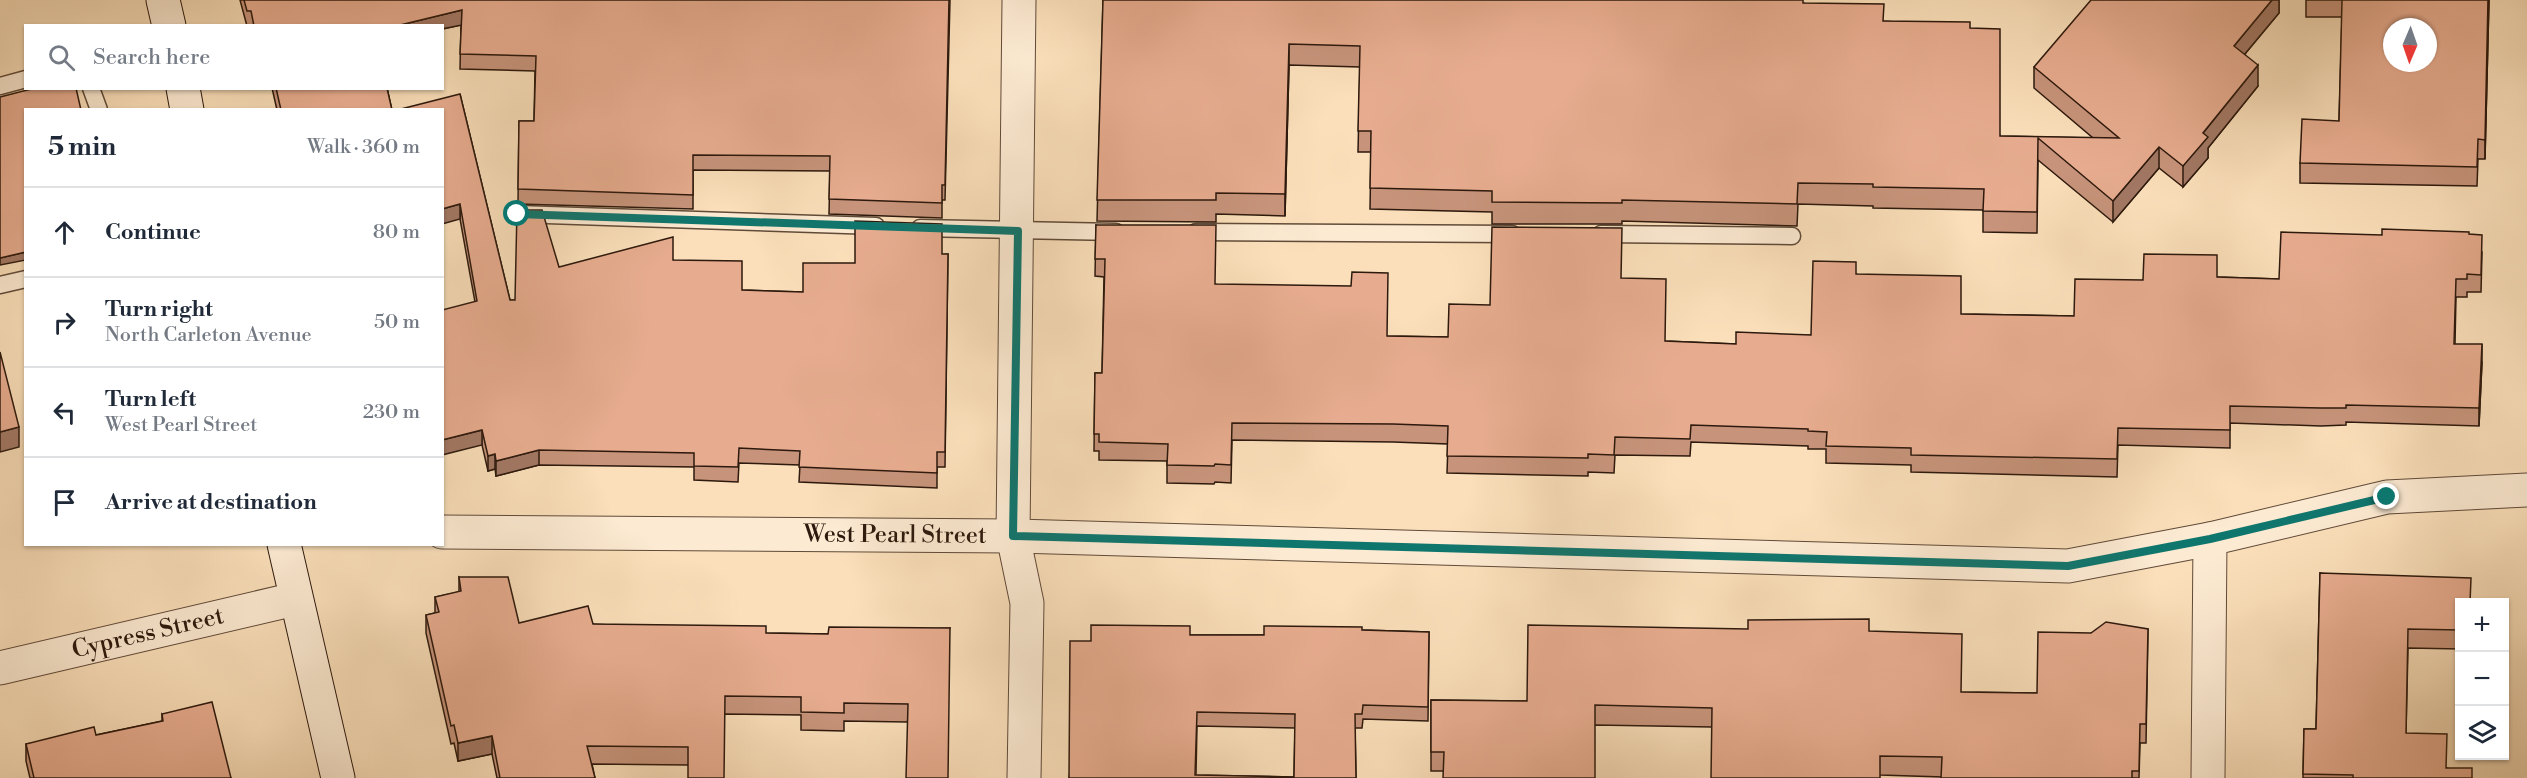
<!DOCTYPE html>
<meta charset="utf-8">
<style>
:root{--surface:#fff;--page:#f2f2f3;--text:#1f2937;--muted:#747a83;--line:#e0e1e3}
body{margin:0;font-family:"Libre Bodoni",serif;background:var(--page);color:var(--text)}
.controls{position:absolute;right:18px;bottom:18px;display:grid;overflow:hidden;border-radius:0px;box-shadow:0 2px 4px #0004}
.controls button{width:54px;height:54px;display:grid;place-items:center;padding:0;border:0;border-bottom:2px solid var(--line);background:var(--surface);color:var(--text);font:30px sans-serif}
.compass{position:absolute;left:2383px;top:18px;width:54px;height:54px;border-radius:50%;background:var(--surface);box-shadow:0 2px 4px #0004;rotate:182deg}
.stop{position:absolute;width:18px;height:18px;margin:-14px;border:4px solid #0f766e;border-radius:50%;background:#fff}
.stop.end{background:#0f766e;border-color:#fff;box-shadow:0 2px 6px #0008}
.list{margin:0;padding:0;list-style:none}
h2{display:flex;justify-content:space-between;align-items:center;height:78px;margin:0;padding:0 24px;font-size:26px}
h2 small{font-size:20px;font-weight:400;color:var(--muted)}
.list li{display:grid;grid-template-columns:39px 1fr auto;gap:18px;align-items:center;box-sizing:border-box;height:90px;padding:0 24px;border-top:2px solid var(--line)}
.list b{display:block;font-size:22px;white-space:nowrap}
.list p{margin:0;font-size:20px;white-space:nowrap;color:var(--muted)}
.list em{font-size:20px;font-style:normal;color:var(--muted)}
.icon{flex:none;width:33px;height:33px;fill:none;stroke:currentColor;stroke-width:2;stroke-linecap:round;stroke-linejoin:round}
.map{position:relative;flex:none;width:2527px;height:778px;overflow:hidden}
.search{position:absolute;background:var(--surface);box-shadow:0 2px 4px #0004;left:24px;top:24px;width:420px;height:66px;display:flex;align-items:center;gap:15px;box-sizing:border-box;padding:0 21px;border-radius:0px;color:var(--muted);font-size:22px}
.panel{position:absolute;background:var(--surface);box-shadow:0 2px 4px #0004;left:24px;top:108px;width:420px;height:438px;border-radius:0px}
.map>svg:first-child{display:block}
</style>
<div class="map">
<svg width="2527" height="778" viewBox="0 0 2527 778">
<rect width="100%" height="100%" fill="#fadfba"/>
<filter id="stains"><feTurbulence type="fractalNoise" baseFrequency=".00333" numOctaves="4"/><feColorMatrix values="0 0 0 0 .2 0 0 0 0 .09 0 0 0 0 .02 0 0 0 .5 -.17"/></filter>
<radialGradient id="worn" r=".72"><stop offset=".6" stop-color="#630" stop-opacity="0"/><stop offset="1" stop-color="#630" stop-opacity=".3"/></radialGradient>
<g fill="none" stroke-linecap="round" stroke-linejoin="round">
<g stroke="#604a38" stroke-width="19">
<g id="lane">
<polyline points="0,86 26,79"/>
<polyline points="91,88 99,110"/>
<polyline points="517,214 876,226"/>
<polyline points="920,228 1116,232"/>
<polyline points="1196,232 1512,234"/>
<polyline points="1601,234 1792,236"/>
<polyline points="0,285 26,279"/>
</g>
</g>
<g stroke="#604a38" stroke-width="35">
<g id="street">
<polyline points="1019,0 1013,536 1027,603 1024,778"/>
<path id="s1" d="M442,532L1013,536L2068,566L2210,539L2387,497L2527,490"/>
<path id="s2" d="M0,668L295,599"/>
<polyline points="2208,778 2210,539"/>
</g>
</g>
<g stroke="#2d190d" stroke-width="35">
<g id="secondary">
<polyline points="163,0 169,26"/>
<polyline points="183,88 187,110"/>
<polyline points="284,544 338,778"/>
</g>
</g>
<use href="#lane" stroke="#fcead2" stroke-width="16"/>
<use href="#street" stroke="#fcead2" stroke-width="33"/>
<use href="#secondary" stroke="#fcead2" stroke-width="33"/>
</g>
<g fill="#c7947b" stroke="#2d190d" stroke-width="1.5" fill-rule="evenodd">
<polygon points="240,0 950,0 945,200 942,200 942,218 829,214 830,171 693,170 693,209 518,204 519,121 534,121 535,71 460,69 461,25 442,29 442,26 247,26"/>
<polygon points="1103,0 1803,3 1884,21 1970,28 2000,136 2093,138 2034,88 2034,67 2279,0 2279,13 2245,54 2258,86 2208,148 2208,158 2183,187 2159,168 2113,222 2038,160 2037,233 1983,232 1983,210 1873,208 1873,206 1798,204 1797,226 1622,221 1622,224 1492,224 1492,212 1370,209 1371,152 1358,152 1360,67 1289,65 1285,216 1216,214 1216,222 1097,221"/>
<polygon points="2306,0 2489,0 2485,159 2478,159 2477,186 2300,183 2300,163 2339,121 2342,17 2306,17"/>
<polygon points="272,88 387,88 392,110 277,110"/>
<polygon points="460,94 510,300 515,300 559,267 673,260 742,290 803,292 855,263 948,254 945,467 937,467 937,488 799,482 800,465 739,463 738,482 694,480 694,467 539,465 496,476 495,469 488,471 482,445 475,302 460,219"/>
<polygon points="1096,225 1215,284 1387,336 1448,337 1490,305 1621,278 1665,341 1736,344 1811,335 1856,274 1961,314 2074,316 2143,280 2217,277 2279,279 2382,235 2469,234 2482,252 2481,292 2467,292 2467,297 2456,297 2455,344 2482,362 2479,426 2346,422 2346,425 2321,426 2230,423 2230,448 2118,445 2117,477 1911,472 1911,465 1826,463 1826,449 1808,449 1808,446 1691,442 1690,456 1615,455 1614,473 1588,472 1588,476 1447,473 1448,444 1393,442 1232,440 1231,483 1215,482 1214,484 1167,483 1167,461 1099,460 1099,451 1094,451 1095,373 1102,373 1104,277 1095,276"/>
<polygon points="2320,573 2460,603 2460,649 2408,648 2406,733 2447,768 2472,778 2303,778 2304,729 2316,729"/>
<polygon points="459,577 519,623 593,624 766,633 828,634 950,628 907,722 844,721 844,731 801,730 801,715 725,714 688,765 592,764 595,778 497,778 492,754 458,761 454,743 451,744 426,633 426,615 435,613 435,597 459,592"/>
<polygon points="2148,629 2146,743 2140,743 2139,778 1941,778 1942,777 1880,775 1712,727 1595,725 1443,771 1431,771 1431,700 1527,701 1869,631 1961,692 2037,693 2091,633"/>
<path d="M1362,630L1429,632L1428,721L1363,719L1362,728H1355L1356,778H1069L1091,641L1190,635H1264ZM1197,726L1295,728L1294,777L1196,775Z"/>
<polygon points="162,714 231,778 30,778 26,761 26,744 96,735 162,721"/>
</g>
<g fill="#a27864" stroke="#2d190d" stroke-width="1.5">
<polygon points="2272,0 2279,0 2279,13 2234,67 2234,46"/>
<polygon points="2488,0 2489,0 2485,159 2485,140"/>
<polygon points="462,10 462,25 442,29 442,26 396,26"/>
<polygon points="1289,44 1289,65 1285,216 1285,194"/>
<polygon points="2258,65 2258,86 2208,148 2208,158 2183,187 2183,166 2203,133"/>
<polygon points="2159,147 2159,168 2113,222 2113,201"/>
<polygon points="460,204 460,219 442,224 442,209"/>
<polygon points="26,252 26,260 0,265 0,258"/>
<polygon points="2482,344 2482,362 2479,426 2479,408"/>
<polygon points="19,427 19,447 0,452 0,432"/>
<polygon points="482,430 482,445 442,455 442,440"/>
<polygon points="539,450 539,465 496,476 496,461"/>
<polygon points="495,454 495,469 488,471 488,456"/>
<polygon points="492,736 492,754 458,761 458,743"/>
</g>
<g fill="#e7ac8f" stroke="#2d190d" stroke-width="1.5" fill-rule="evenodd">
<polygon points="244,0 949,0 945,185 942,185 942,203 829,199 830,156 693,155 693,195 518,189 519,121 534,121 536,56 460,54 462,10 396,26 254,26 251,11 247,11"/>
<polygon points="1103,0 1803,0 1803,3 1884,4 1883,21 1970,22 1970,28 2000,29 2000,136 2119,138 2034,67 2091,0 2272,0 2234,46 2258,65 2203,133 2208,137 2183,166 2159,147 2113,201 2038,138 2037,212 1983,211 1984,189 1873,187 1873,184 1798,183 1797,204 1622,200 1622,203 1492,202 1492,191 1370,188 1371,131 1358,131 1360,46 1289,44 1285,194 1216,193 1216,200 1097,200"/>
<path d="M2342,0H2488L2485,140L2478,139L2477,167L2300,163L2302,119L2339,121ZM2392,27H2428V63H2392Z"/>
<polygon points="35,88 76,88 81,110 26,110 26,252 0,258 0,97"/>
<polygon points="276,88 387,88 392,110 281,110"/>
<polygon points="460,94 510,300 515,300 517,210 542,210 559,267 673,237 673,260 742,261 742,290 803,292 803,263 855,263 855,221 942,224 942,254 948,254 945,452 937,452 937,473 799,467 800,451 739,448 738,467 694,466 694,453 539,450 496,461 495,454 488,456 482,430 442,440 442,310 477,301 460,204 442,209 442,110 397,110"/>
<polygon points="1096,225 1216,225 1215,284 1351,286 1352,272 1388,273 1387,336 1448,337 1449,304 1490,305 1492,227 1622,228 1621,278 1666,279 1665,341 1736,344 1736,332 1811,335 1813,261 1856,262 1856,274 1961,276 1961,314 2074,316 2075,279 2143,280 2144,254 2217,255 2217,277 2279,279 2281,232 2382,235 2382,229 2469,232 2469,234 2482,235 2481,275 2467,274 2467,279 2456,279 2454,344 2482,344 2479,408 2346,405 2346,408 2321,408 2230,406 2230,430 2118,428 2117,459 1911,455 1911,448 1826,446 1827,432 1808,431 1808,429 1691,425 1690,439 1615,437 1614,455 1588,454 1588,458 1447,456 1448,426 1393,424 1232,423 1231,465 1215,464 1214,466 1167,465 1168,444 1099,442 1099,434 1094,434 1095,373 1102,373 1105,259 1095,259"/>
<polygon points="0,352 19,427 0,432"/>
<polygon points="2320,573 2471,578 2470,603 2460,603 2460,630 2408,629 2406,733 2447,734 2446,768 2472,768 2472,778 2353,778 2353,775 2303,774 2304,729 2316,729"/>
<polygon points="459,577 508,577 519,623 588,606 593,624 766,626 766,633 828,634 829,627 950,628 948,778 906,778 908,704 844,703 844,713 801,712 801,697 725,696 724,778 688,778 688,747 587,746 595,778 500,778 492,736 458,743 454,725 451,726 426,615 439,612 435,597 461,591"/>
<polygon points="1869,619 1869,631 1962,634 1961,692 2037,693 2038,632 2091,633 2106,622 2148,629 2146,724 2140,724 2139,771 2132,771 2132,778 1941,778 1942,757 1880,756 1880,778 1711,778 1712,708 1595,705 1595,778 1443,778 1444,752 1431,752 1431,700 1527,701 1528,625 1748,629 1748,620"/>
<path d="M1091,625L1190,626V635H1264V626L1362,627V630L1429,632L1428,707L1363,705L1362,714H1355L1356,778H1069L1070,641H1091ZM1197,712L1295,714L1294,777L1195,775Z"/>
<polygon points="212,702 231,778 34,778 26,744 94,727 96,735 163,721 162,714"/>
</g>
<g fill="none" stroke-linecap="round" stroke-linejoin="round">
<polyline stroke="#0f766e" stroke-width="8" points="517,214 1018,231 1013,536 2068,566 2210,539 2387,497"/>
</g>
<g text-anchor="middle" dominant-baseline="central" stroke-width="4.5" stroke-linejoin="round" paint-order="stroke">
<g font-size="24" fill="#2d190d" stroke="#fcead2">
<text stroke="none"><textPath href="#s1" startOffset="453">West Pearl Street</textPath></text>
<text stroke="none"><textPath href="#s2" startOffset="152">Cypress Street</textPath></text>
</g>
</g>
<rect width="100%" height="100%" filter="url(#stains)"/>
<rect width="100%" height="100%" fill="url(#worn)"/>
</svg>
<div class="controls">
<button>+</button>
<button>−</button>
<button><svg class="icon" aria-label="layers" viewBox="0 0 24 24"><path d="M12 4l9 5-9 5-9-5zM3 14l9 5 9-5"/></svg></button>
</div>
<svg class="compass" viewBox="-18 -18 36 36"><path d="M0-13l5 13h-10z" fill="#e53935"/><path d="M0 13l5-13h-10z" fill="#747a83"/></svg>
<div class="stop" style="left:517px;top:214px"></div>
<div class="stop end" style="left:2387px;top:497px"></div>
<div class="search"><svg class="icon" aria-label="search" viewBox="0 0 24 24"><circle cx="10" cy="10" r="6"/><path d="M15 15l6 6"/></svg>Search here</div>
<section class="panel">
<h2>5 min<small>Walk · 360 m</small></h2>
<ul class="list">
<li><svg class="icon" aria-label="ahead" viewBox="0 0 24 24"><path d="M12 20V5M6 11l6-6 6 6"/></svg><div><b>Continue</b></div><em>80 m</em></li>
<li><svg class="icon" aria-label="right" viewBox="0 0 24 24"><path d="M7 20v-9h11M14 6l5 5-5 5"/></svg><div><b>Turn right</b><p>North Carleton Avenue</p></div><em>50 m</em></li>
<li><svg class="icon" aria-label="left" viewBox="0 0 24 24"><path d="M17 20v-9H6M10 6l-5 5 5 5"/></svg><div><b>Turn left</b><p>West Pearl Street</p></div><em>230 m</em></li>
<li><svg class="icon" aria-label="arrive" viewBox="0 0 24 24"><path d="M6 21V4h12l-3 4 3 4H6"/></svg><div><b>Arrive at destination</b></div></li>
</ul>
</section>
</div>
